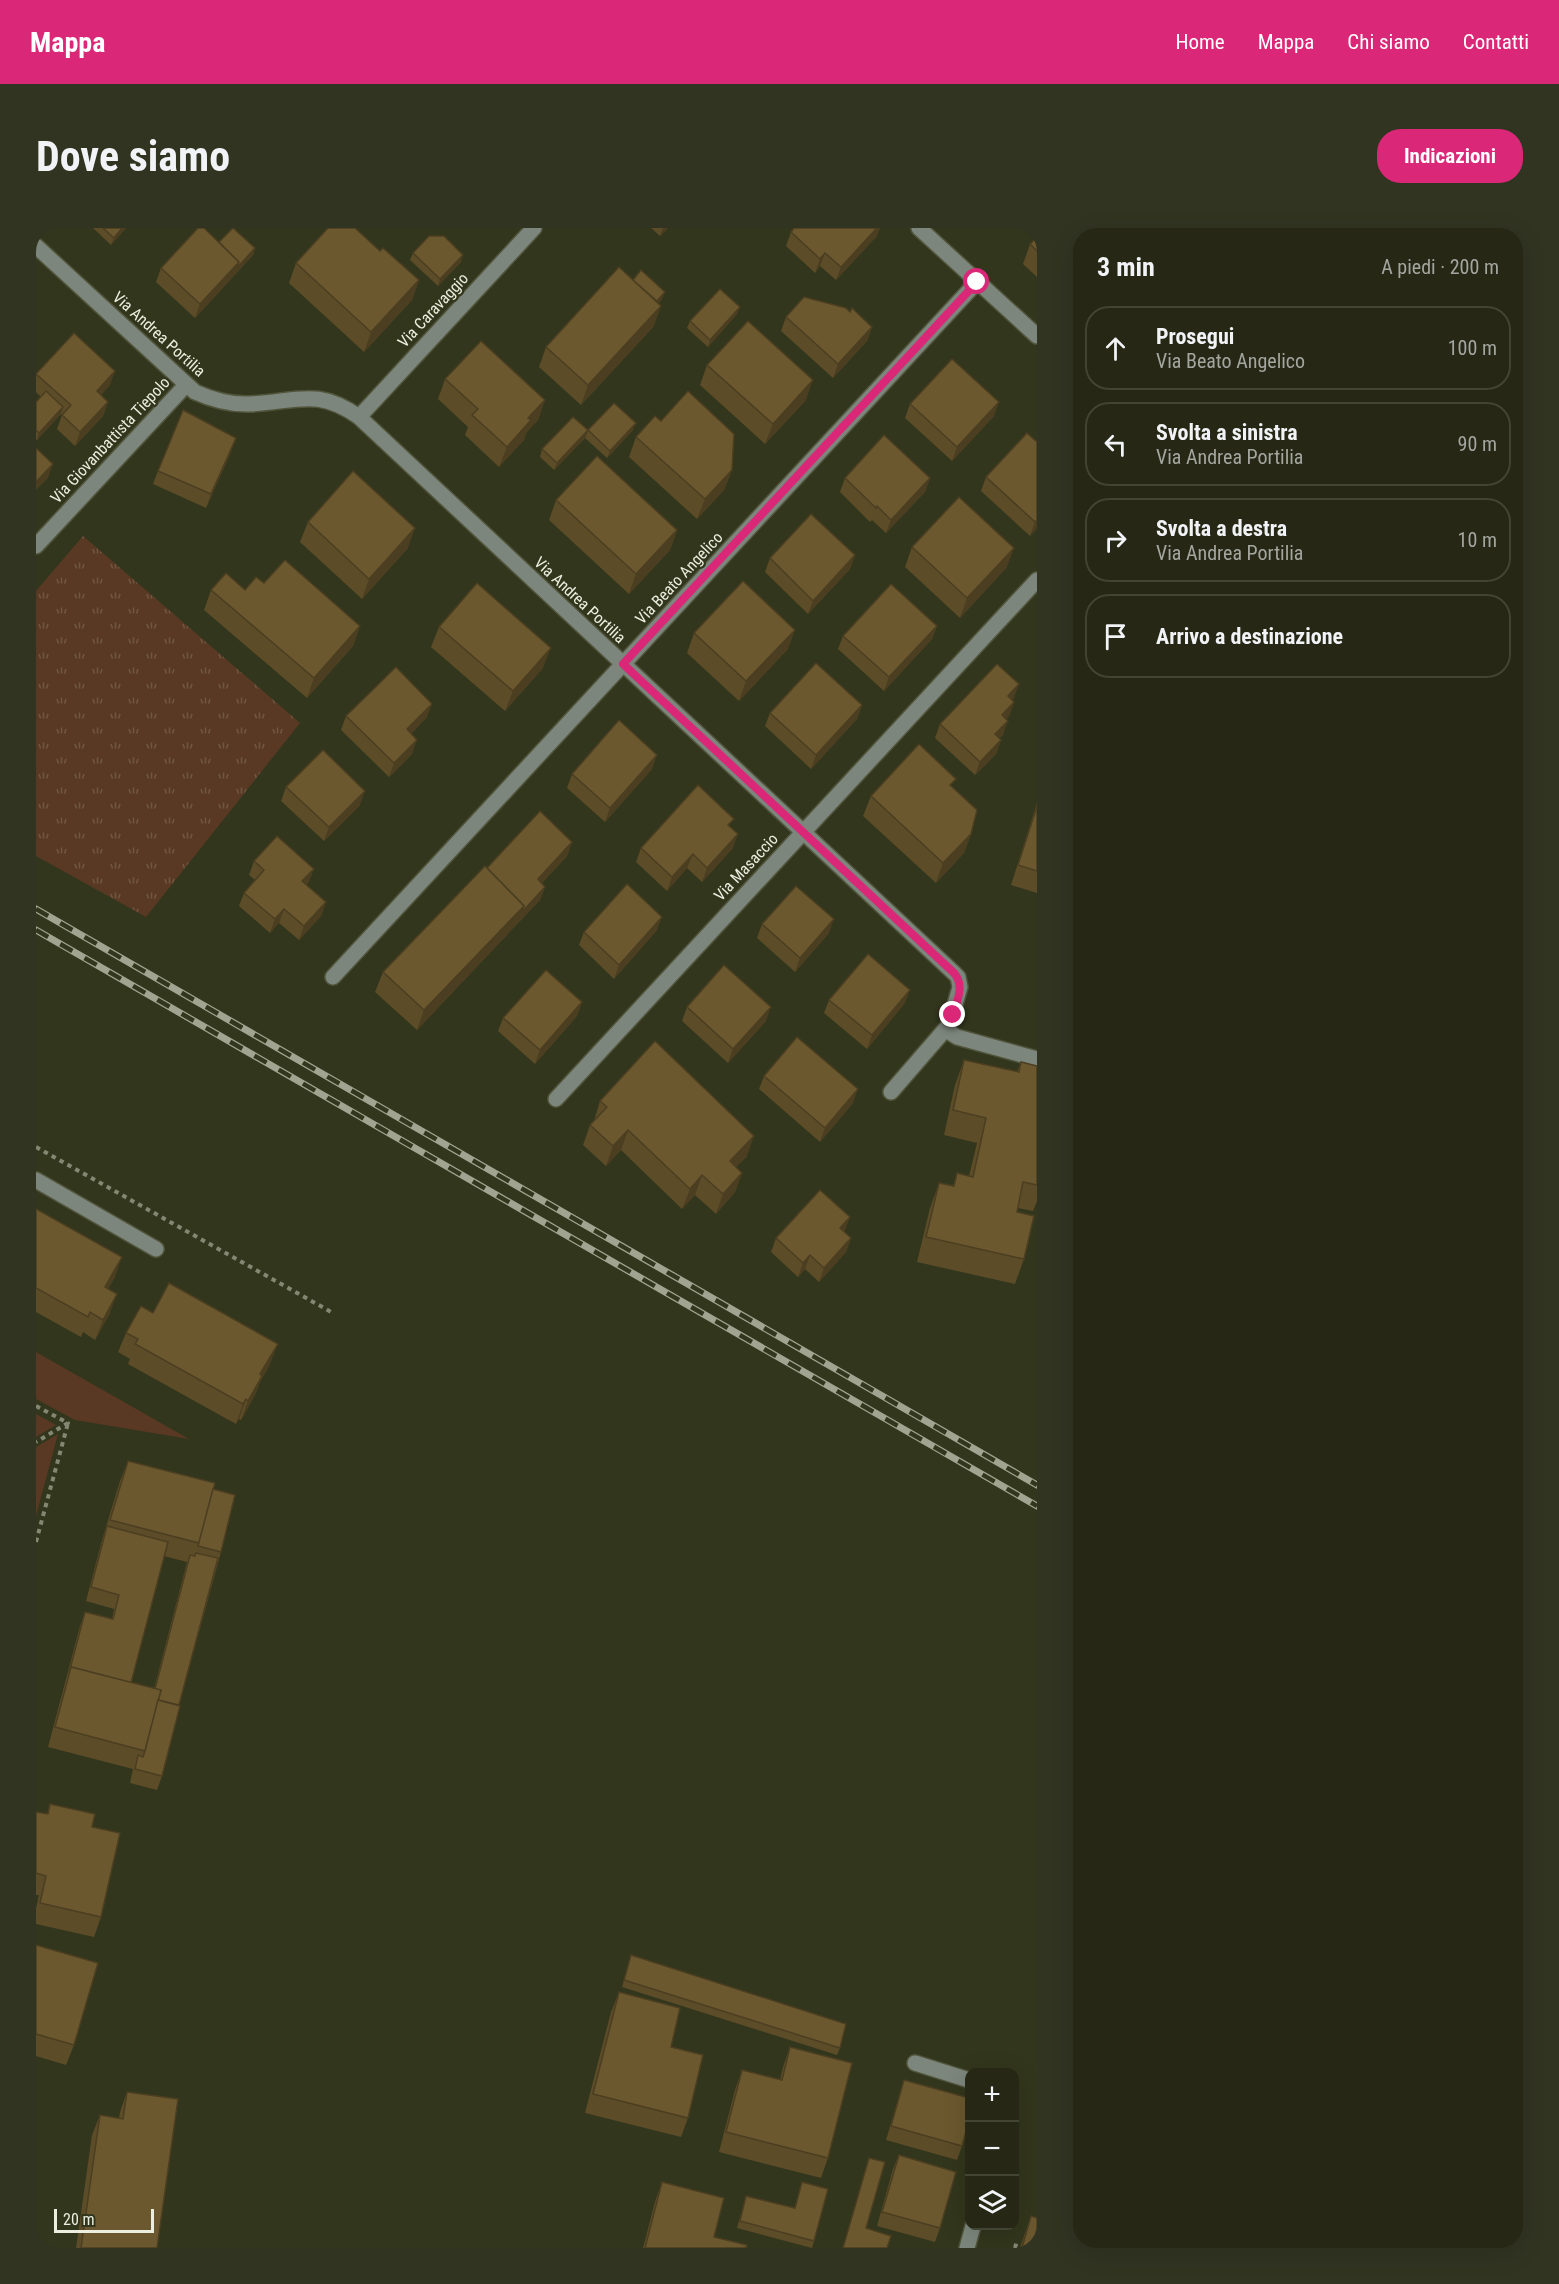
<!DOCTYPE html>
<html lang="it">
<meta charset="utf-8">
<style>
:root{--surface:#262815;--page:#323422;--text:#f1f3f6;--muted:#a4a6a0;--line:#424434;--accent:#db2777}
body{margin:0;font-family:"Roboto Condensed",sans-serif;background:var(--page);color:var(--text)}
.controls{position:absolute;right:18px;bottom:18px;display:grid;overflow:hidden;border-radius:12px;box-shadow:0 6px 24px #0002}
.controls button{width:54px;height:54px;display:grid;place-items:center;padding:0;border:0;border-bottom:2px solid var(--line);background:var(--surface);color:var(--text);font:30px sans-serif}
.scale{position:absolute;left:18px;bottom:15px;width:100px;box-sizing:border-box;padding-left:6px;border:3px solid #ecefdf;border-top:0;font-size:16px;line-height:21px;white-space:nowrap;color:#ecefdf;-webkit-text-stroke:4px #32361c;paint-order:stroke}
.stop{position:absolute;width:18px;height:18px;margin:-14px;border:4px solid #db2777;border-radius:50%;background:#fff}
.stop.end{background:#db2777;border-color:#fff;box-shadow:0 2px 6px #0008}
.list{margin:0;padding:0;list-style:none}
h2{display:flex;justify-content:space-between;align-items:center;height:78px;margin:0;padding:0 24px;font-size:26px}
h2 small{font-size:20px;font-weight:400;color:var(--muted)}
.list li{display:grid;grid-template-columns:39px 1fr auto;gap:18px;align-items:center;box-sizing:border-box;height:84px;margin:0 12px 12px;padding:0 12px;border:2px solid var(--line);border-radius:24px}
.list b{display:block;font-size:22px;white-space:nowrap}
.list p{margin:0;font-size:20px;white-space:nowrap;color:var(--muted)}
.list em{font-size:20px;font-style:normal;color:var(--muted)}
.icon{flex:none;width:33px;height:33px;fill:none;stroke:currentColor;stroke-width:2;stroke-linecap:round;stroke-linejoin:round}
.map{position:relative;flex:none;width:1001px;height:2020px;overflow:hidden;border-radius:24px}
header{display:flex;align-items:center;gap:36px;box-sizing:border-box;height:84px;padding:0 30px;background:var(--accent);color:#fff}
header strong{font-size:28px}
nav{display:flex;gap:33px;margin-inline-start:auto;font-size:21px}
.intro{display:flex;align-items:center;justify-content:space-between;box-sizing:border-box;height:144px;padding:0 36px}
h1{margin:0;font-size:42px}
.button{padding:15px 27px;border-radius:24px;background:var(--accent);color:#fff;font-size:21px;font-weight:700}
main{display:flex;gap:36px;padding:0 36px}
aside{flex:1;background:var(--surface);border-radius:24px;box-shadow:0 6px 24px #0002}
.map>svg:first-child{display:block}
</style>
<header>
<strong>Mappa</strong>
<nav><a>Home</a><a>Mappa</a><a>Chi siamo</a><a>Contatti</a></nav>
</header>
<div class="intro"><h1>Dove siamo</h1><a class="button">Indicazioni</a></div>
<main>
<div class="map">
<svg width="1001" height="2020" viewBox="0 0 1001 2020">
<defs>
<pattern id="park-tufts" width="24" height="20" patternUnits="userSpaceOnUse" patternTransform="scale(1.5)"><rect width="24" height="20" fill="#593923"/><path d="M3 7l-1-3M5 7V3M7 7l1-3M15 17l-1-3M17 17v-4M19 17l1-3" fill="none" stroke="#715642"/></pattern>
</defs>
<rect width="100%" height="100%" fill="#32361c"/>
<g fill="#593923">
<polygon points="0,1124 153,1211 39,1192 0,1171"/>
<polygon points="0,1186 20,1197 0,1209"/>
<polygon points="22,1206 0,1288 0,1219"/>
</g>
<polygon fill="url(#park-tufts)" points="47,308 264,495 110,689 0,628 0,363"/>
<g fill="none" stroke-linecap="round" stroke-linejoin="round">
<g stroke="#50543b" stroke-width="18">
<g id="minor">
<polyline points="883,0 1001,108"/>
<path d="M0,18L159,164C177,172 194,177 214,176C260,174 281,159 323,189L918,745L922,749L924,759L913,797L855,864"/>
<polyline points="323,189 498,0"/>
<polyline points="0,318 150,157"/>
<polyline points="297,749 941,54"/>
<polyline points="910,802 921,809 1001,831"/>
<polyline points="520,871 1001,352"/>
<polyline points="0,952 120,1021"/>
<polyline points="879,1835 933,1852"/>
<polyline points="931,2020 937,1998"/>
</g>
</g>
<g stroke="#848772" stroke-width="4" stroke-dasharray="4.5 4.5" stroke-linecap="butt">
<polyline points="0,919 297,1085"/>
<polyline points="0,1178 32,1195 0,1214"/>
<polyline points="0,1314 32,1195"/>
<polyline points="979,2020 981,2012"/>
</g>
<use href="#minor" stroke="#7c867c" stroke-width="15"/>
<g stroke="#a1a490" stroke-width="7">
<g id="rail">
<polyline points="0,681 1001,1257"/>
<polyline points="0,702 1001,1278"/>
</g>
</g>
<use href="#rail" stroke="#32361c" stroke-width="4.5" stroke-dasharray="14" stroke-linecap="butt"/>
</g>
<g fill="#5c4c28" fill-rule="evenodd">
<polygon points="57,0 90,0 75,17"/>
<polygon points="615,0 632,0 624,8"/>
<polygon points="755,4 841,8 800,52 784,38 779,45 750,18"/>
<polygon points="1001,9 1001,49 987,36 994,16"/>
<polygon points="183,14 219,20 217,27 159,90 120,54 125,40"/>
<polygon points="344,23 383,52 376,72 328,124 253,55 260,35"/>
<polygon points="377,25 425,34 402,58 374,32"/>
<polygon points="597,52 626,71 623,75 618,98 545,177 503,139 510,119"/>
<polygon points="814,84 836,99 831,113 797,150 745,103 750,89"/>
<polygon points="701,86 672,119 651,100 654,93"/>
<polygon points="671,137 770,172 729,216 664,157"/>
<polygon points="0,146 74,157 65,167 72,174 67,188 39,218 21,201 26,187 25,186 1,212 0,212 0,174 5,169 0,164"/>
<polygon points="409,151 509,172 502,192 490,205 488,212 463,239 429,207 432,199 402,171"/>
<polygon points="874,176 958,188 916,233 869,190"/>
<polygon points="552,202 549,210 518,242 504,229 506,221"/>
<polygon points="552,202 597,202 571,230 549,210"/>
<polygon points="991,205 1001,300 994,308 945,263 950,249"/>
<polygon points="600,209 696,242 688,262 661,291 593,229"/>
<polygon points="195,224 170,280 117,256 122,243"/>
<polygon points="809,250 894,250 889,264 850,305 836,292 834,294 804,264"/>
<polygon points="520,272 641,302 634,322 593,366 513,292"/>
<polygon points="272,294 372,320 326,371 264,314"/>
<polygon points="876,319 971,339 924,390 869,339"/>
<polygon points="819,327 814,341 772,386 729,344 734,330"/>
<polygon points="228,355 324,398 317,418 271,470 168,382 175,362 209,362"/>
<polygon points="901,398 896,411 848,463 802,421 807,408"/>
<polygon points="403,399 507,440 469,483 395,419"/>
<polygon points="658,405 752,421 703,473 651,425"/>
<polygon points="978,470 976,472 978,474 973,488 970,491 967,507 963,510 965,512 960,526 939,547 899,510 904,496"/>
<polygon points="826,477 821,491 775,541 729,498 734,485"/>
<polygon points="310,488 391,489 375,506 376,526 353,549 305,502"/>
<polygon points="616,541 569,594 531,560 536,546"/>
<polygon points="250,559 324,577 288,613 245,573"/>
<polygon points="917,560 935,606 928,625 900,655 827,588 835,568"/>
<polygon points="1001,575 1001,665 975,657"/>
<polygon points="695,600 697,620 666,654 651,640 631,663 600,634 605,620"/>
<polygon points="536,614 531,628 506,655 509,659 504,672 381,802 339,764 347,744 451,640"/>
<polygon points="218,633 273,654 270,657 290,674 285,688 263,712 243,695 234,705 203,678 208,665 219,652 213,647"/>
<polygon points="726,696 793,705 759,744 721,710"/>
<polygon points="621,702 578,751 543,717 548,704"/>
<polygon points="793,772 869,775 831,821 788,785"/>
<polygon points="546,774 541,788 499,836 462,803 467,790"/>
<polygon points="651,779 730,793 692,835 646,793"/>
<polygon points="928,832 981,844 985,834 1001,838 1001,973 997,983 982,980 981,984 988,1031 979,1056 881,1034 894,980 903,955 917,958 921,945 933,948 941,915 908,907 919,857"/>
<polygon points="728,848 817,875 784,914 723,861"/>
<polygon points="564,873 711,928 700,939 706,945 699,964 680,986 659,967 646,981 585,922 570,938 547,917 554,897 558,893"/>
<polygon points="0,981 79,1049 72,1060 74,1085 59,1112 47,1104 45,1109 0,1084"/>
<polygon points="808,1003 815,1010 810,1024 783,1054 769,1041 762,1049 735,1024 740,1010"/>
<polygon points="117,1085 234,1136 224,1154 219,1167 205,1192 203,1191 200,1196 92,1136 94,1131 82,1124 90,1105"/>
<path d="M92,1233L177,1261L185,1324L143,1477L126,1548L121,1562L94,1555L97,1541L12,1519L44,1398L49,1384L76,1391L78,1381L50,1373L66,1312L84,1253ZM128,1328L151,1334L118,1461L95,1455Z"/>
<polygon points="14,1576 56,1599 65,1689 58,1709 0,1696 0,1681 3,1667 0,1667 0,1584 11,1586"/>
<polygon points="0,1717 38,1817 30,1837 0,1828"/>
<polygon points="595,1727 804,1820 801,1827 586,1759"/>
<polygon points="583,1764 635,1819 652,1890 645,1909 549,1885 575,1784"/>
<polygon points="754,1819 792,1930 785,1950 683,1924 699,1862 706,1842 744,1852 747,1839"/>
<polygon points="868,1852 926,1918 921,1932 850,1912"/>
<polygon points="91,1864 121,2020 40,2020 56,1907 64,1887 83,1890 84,1884"/>
<polygon points="863,1927 904,2000 899,2014 841,1998 857,1941"/>
<polygon points="626,1954 678,2009 710,2020 607,2020 619,1974"/>
<polygon points="766,1954 778,2013 776,2020 701,2000 710,1968 759,1980"/>
<polygon points="995,1988 1001,2020 984,2020 988,2008"/>
</g>
<g fill="#4b3e21">
<polygon points="86,0 90,0 75,17 78,10"/>
<polygon points="627,0 632,0 624,8"/>
<polygon points="841,0 844,0 841,8 800,52 805,39"/>
<polygon points="219,20 217,27 159,90 164,76 203,34"/>
<polygon points="789,25 784,38 779,45 784,31"/>
<polygon points="427,27 425,34 402,58 404,51"/>
<polygon points="383,52 376,72 328,124 335,104"/>
<polygon points="629,64 626,71 609,90 612,83"/>
<polygon points="625,78 618,98 545,177 552,157"/>
<polygon points="704,79 701,86 672,119 674,112"/>
<polygon points="836,99 831,113 797,150 802,136"/>
<polygon points="79,143 74,157 56,177 61,163"/>
<polygon points="777,152 770,172 729,216 737,196"/>
<polygon points="509,172 502,192 490,205 488,212 463,239 471,219 492,190"/>
<polygon points="72,174 67,188 39,218 44,204"/>
<polygon points="963,174 958,188 916,233 921,219"/>
<polygon points="27,179 25,186 1,212 3,205"/>
<polygon points="600,195 597,202 571,230 574,223"/>
<polygon points="552,202 549,210 518,242 521,235"/>
<polygon points="200,210 195,224 170,280 175,266"/>
<polygon points="17,236 12,250 0,262 0,254"/>
<polygon points="696,242 688,262 661,291 669,271"/>
<polygon points="894,250 889,264 850,305 855,292"/>
<polygon points="1001,292 1001,300 994,308 999,294"/>
<polygon points="379,300 372,320 326,371 333,351"/>
<polygon points="641,302 634,322 593,366 600,346"/>
<polygon points="978,320 971,339 924,390 931,370"/>
<polygon points="819,327 814,341 772,386 777,373"/>
<polygon points="324,398 317,418 271,470 278,450"/>
<polygon points="901,398 896,411 848,463 853,449"/>
<polygon points="759,402 752,421 703,473 710,453"/>
<polygon points="515,420 507,440 469,483 477,463"/>
<polygon points="983,456 978,470 967,482 972,468"/>
<polygon points="978,474 973,488 961,501 966,487"/>
<polygon points="396,476 391,489 366,515 371,501"/>
<polygon points="826,477 821,491 775,541 780,527"/>
<polygon points="972,493 967,507 954,520 959,506"/>
<polygon points="381,512 376,526 353,549 358,535"/>
<polygon points="965,512 960,526 939,547 944,534"/>
<polygon points="621,527 616,541 569,594 574,580"/>
<polygon points="329,563 324,577 288,613 293,599"/>
<polygon points="702,606 697,620 666,654 671,640"/>
<polygon points="935,606 928,625 900,655 907,635"/>
<polygon points="536,614 531,628 497,665 502,651"/>
<polygon points="657,626 651,640 631,663 636,649"/>
<polygon points="278,641 273,654 261,667 266,653"/>
<polygon points="509,659 504,672 381,802 388,782 488,678"/>
<polygon points="290,674 285,688 263,712 268,698"/>
<polygon points="248,681 243,695 234,705 239,691"/>
<polygon points="626,689 621,702 578,751 583,737"/>
<polygon points="798,691 793,705 759,744 764,730"/>
<polygon points="874,762 869,775 831,821 836,807"/>
<polygon points="546,774 541,788 499,836 504,822"/>
<polygon points="735,779 730,793 692,835 697,821"/>
<polygon points="822,861 817,875 784,914 789,900"/>
<polygon points="592,902 585,922 570,938 577,918"/>
<polygon points="718,908 711,928 687,953 694,933"/>
<polygon points="706,945 699,964 680,986 687,966"/>
<polygon points="666,947 659,967 646,981 654,961"/>
<polygon points="814,989 809,1003 799,1014 804,1000"/>
<polygon points="815,1010 810,1024 783,1054 788,1040"/>
<polygon points="774,1027 769,1041 762,1049 767,1035"/>
<polygon points="86,1029 79,1049 62,1079 69,1059"/>
<polygon points="81,1066 74,1085 59,1112 67,1092"/>
<polygon points="242,1116 234,1136 224,1154 219,1167 205,1192 212,1173 224,1146"/>
<polygon points="210,1171 203,1191 200,1196 207,1176"/>
</g>
<g fill="#6b582f" stroke="#4b3e21" stroke-width="1.5">
<polygon points="67,0 86,0 78,10"/>
<polygon points="162,0 168,0 203,34 164,76 125,40"/>
<polygon points="197,0 219,20 201,40 203,34 183,14"/>
<polygon points="292,0 319,0 344,23 347,20 383,52 335,104 260,35"/>
<polygon points="758,0 841,0 805,39 789,25 784,31 755,4"/>
<polygon points="393,8 408,8 427,27 404,51 377,25"/>
<polygon points="1001,9 1001,23 994,16"/>
<polygon points="583,39 625,78 552,157 510,119"/>
<polygon points="605,42 629,64 621,73 597,52"/>
<polygon points="684,61 704,79 674,112 654,93"/>
<polygon points="768,69 810,80 814,84 816,80 836,99 802,136 750,89"/>
<polygon points="712,93 777,152 737,196 671,137"/>
<polygon points="38,105 79,143 61,163 72,174 44,204 26,187 35,177 0,146"/>
<polygon points="445,113 509,172 492,190 495,192 471,219 436,187 442,181 409,151"/>
<polygon points="916,131 963,174 921,219 874,176"/>
<polygon points="10,163 27,179 3,205 0,202 0,174"/>
<polygon points="652,163 698,206 696,242 669,271 600,209 619,188 625,193"/>
<polygon points="578,175 600,195 574,223 552,202"/>
<polygon points="147,182 200,210 175,266 122,243"/>
<polygon points="537,189 552,202 521,235 506,221"/>
<polygon points="991,205 1001,214 1001,292 999,294 950,249"/>
<polygon points="848,207 894,250 855,292 841,278 840,280 809,250"/>
<polygon points="0,220 17,236 0,254"/>
<polygon points="561,228 641,302 600,346 520,272"/>
<polygon points="317,243 379,300 333,351 272,294"/>
<polygon points="923,269 978,320 931,370 876,319"/>
<polygon points="775,286 819,327 777,373 734,330"/>
<polygon points="249,332 324,398 278,450 175,362 190,345 209,362 220,349 228,355"/>
<polygon points="707,353 759,402 710,453 658,405"/>
<polygon points="441,355 515,420 477,463 403,399"/>
<polygon points="855,356 901,398 853,449 807,408"/>
<polygon points="780,435 826,477 780,527 734,485"/>
<polygon points="961,436 983,456 972,468 978,474 966,487 972,493 959,506 965,512 944,534 904,496"/>
<polygon points="360,439 396,476 371,501 381,512 358,535 310,488"/>
<polygon points="583,492 621,527 574,580 536,546"/>
<polygon points="883,516 920,551 914,557 941,582 935,606 907,635 835,568"/>
<polygon points="287,522 329,563 293,599 250,559"/>
<polygon points="662,557 698,591 692,597 702,606 671,640 657,626 636,649 605,620"/>
<polygon points="1001,578 1001,643 982,637"/>
<polygon points="504,583 536,614 502,651 509,659 486,684 488,678 451,640"/>
<polygon points="241,608 278,641 266,653 290,674 268,698 248,681 239,691 208,665 228,642 218,633"/>
<polygon points="449,638 488,678 388,782 347,744"/>
<polygon points="591,656 626,689 583,737 548,704"/>
<polygon points="760,658 798,691 764,730 726,696"/>
<polygon points="832,726 874,762 836,807 793,772"/>
<polygon points="688,737 735,779 697,821 651,779"/>
<polygon points="510,742 546,774 504,822 467,790"/>
<polygon points="761,809 822,861 789,900 728,848"/>
<polygon points="619,813 718,908 694,933 706,945 687,966 666,947 654,961 592,902 577,918 554,897 571,879 564,873"/>
<polygon points="928,832 983,844 985,834 1001,838 1001,957 987,954 981,984 998,988 988,1031 890,1009 903,955 918,958 921,945 937,949 950,890 917,882"/>
<polygon points="784,962 814,989 804,1000 815,1010 788,1040 774,1027 767,1035 740,1010"/>
<polygon points="0,981 86,1029 69,1059 81,1066 67,1092 54,1084 52,1089 0,1060"/>
<polygon points="133,1055 242,1116 224,1146 226,1148 212,1173 210,1171 207,1176 99,1116 102,1111 90,1105 105,1078 117,1085"/>
<polygon points="92,1233 179,1255 163,1315 74,1292"/>
<polygon points="177,1261 199,1267 185,1324 162,1318"/>
<polygon points="71,1298 132,1314 95,1455 35,1439 33,1445 49,1384 77,1391 83,1367 55,1359"/>
<polygon points="160,1325 182,1330 143,1477 122,1472 125,1462 119,1461 154,1327 159,1328"/>
<polygon points="35,1439 125,1462 109,1523 19,1499"/>
<polygon points="122,1472 144,1478 126,1548 99,1541 102,1527 107,1529 109,1523"/>
<polygon points="14,1576 59,1586 56,1599 84,1605 65,1689 4,1675 10,1648 0,1645 0,1584 12,1586"/>
<polygon points="0,1717 62,1735 38,1817 0,1806"/>
<polygon points="595,1727 810,1796 804,1820 588,1752"/>
<polygon points="583,1764 644,1780 635,1819 667,1827 652,1890 557,1866"/>
<polygon points="754,1819 816,1835 792,1930 690,1904 706,1842 746,1852"/>
<polygon points="868,1852 933,1870 933,1893 926,1918 855,1898"/>
<polygon points="91,1864 142,1871 121,2020 45,2020 64,1887 87,1891"/>
<polygon points="863,1927 920,1944 904,2000 846,1984"/>
<polygon points="833,1930 849,1934 830,2000 855,2008 851,2020 807,2020"/>
<polygon points="626,1954 688,1970 678,2009 711,2017 710,2020 609,2020"/>
<polygon points="766,1954 792,1961 778,2013 704,1993 710,1968 759,1980"/>
<polygon points="995,1988 1001,1990 1001,2020 986,2020"/>
</g>
<g fill="none" stroke-linecap="round" stroke-linejoin="round">
<path stroke="#db2777" stroke-width="8" d="M917,787C921,773 929,757 918,745L587,436L941,54"/>
</g>
<g text-anchor="middle" dominant-baseline="central" stroke-width="4.5" stroke-linejoin="round" paint-order="stroke">
<g font-size="16" fill="#ecefdf" stroke="#32361c">
<text transform="translate(397 82) rotate(-47)">Via Caravaggio</text>
<text transform="translate(123 106) rotate(42)">Via Andrea Portilia</text>
<text transform="translate(74 212) rotate(-47)">Via Giovanbattista Tiepolo</text>
<text transform="translate(643 350) rotate(-47)">Via Beato Angelico</text>
<text transform="translate(544 372) rotate(43)">Via Andrea Portilia</text>
<text transform="translate(710 639) rotate(-47)">Via Masaccio</text>
</g>
</g>
</svg>
<div class="controls">
<button>+</button>
<button>−</button>
<button><svg class="icon" aria-label="layers" viewBox="0 0 24 24"><path d="M12 4l9 5-9 5-9-5zM3 14l9 5 9-5"/></svg></button>
</div>
<div class="scale">20 m</div>
<div class="stop" style="left:941px;top:54px"></div>
<div class="stop end" style="left:917px;top:787px"></div>
</div>
<aside>
<h2>3 min<small>A piedi · 200 m</small></h2>
<ul class="list">
<li><svg class="icon" aria-label="ahead" viewBox="0 0 24 24"><path d="M12 20V5M6 11l6-6 6 6"/></svg><div><b>Prosegui</b><p>Via Beato Angelico</p></div><em>100 m</em></li>
<li><svg class="icon" aria-label="left" viewBox="0 0 24 24"><path d="M17 20v-9H6M10 6l-5 5 5 5"/></svg><div><b>Svolta a sinistra</b><p>Via Andrea Portilia</p></div><em>90 m</em></li>
<li><svg class="icon" aria-label="right" viewBox="0 0 24 24"><path d="M7 20v-9h11M14 6l5 5-5 5"/></svg><div><b>Svolta a destra</b><p>Via Andrea Portilia</p></div><em>10 m</em></li>
<li><svg class="icon" aria-label="arrive" viewBox="0 0 24 24"><path d="M6 21V4h12l-3 4 3 4H6"/></svg><div><b>Arrivo a destinazione</b></div></li>
</ul>
</aside>
</main>
